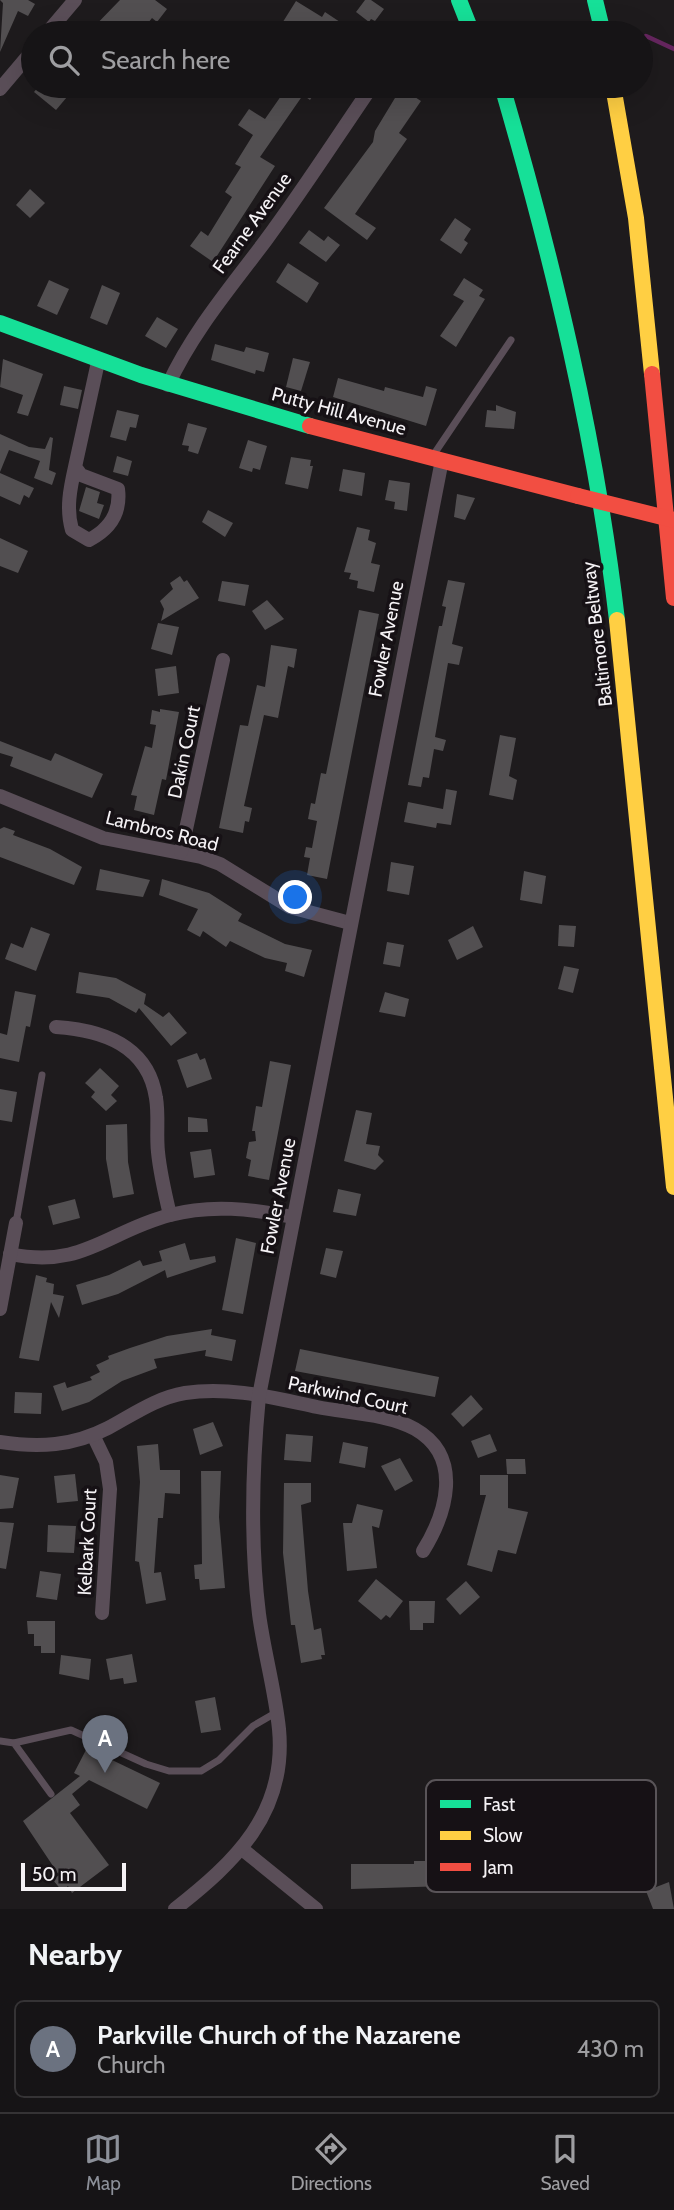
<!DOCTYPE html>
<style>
:root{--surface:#161416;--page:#232123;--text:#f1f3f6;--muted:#9e9ea1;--line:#353335;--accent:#8c9099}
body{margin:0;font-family:Cabin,sans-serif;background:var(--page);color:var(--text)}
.scale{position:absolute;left:21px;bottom:18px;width:105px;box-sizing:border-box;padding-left:7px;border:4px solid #f5f2f5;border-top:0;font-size:19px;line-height:24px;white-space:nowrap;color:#f5f2f5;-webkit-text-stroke:5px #161115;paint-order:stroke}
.you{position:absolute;left:296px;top:898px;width:24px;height:24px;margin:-18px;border:5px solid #fff;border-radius:50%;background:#1a73e8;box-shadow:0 0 0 10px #1a73e833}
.badge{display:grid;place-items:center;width:46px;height:46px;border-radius:50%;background:var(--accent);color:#fff;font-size:23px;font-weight:700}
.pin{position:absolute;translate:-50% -58px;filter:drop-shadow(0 2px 4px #0008)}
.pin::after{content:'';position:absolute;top:37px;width:24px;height:21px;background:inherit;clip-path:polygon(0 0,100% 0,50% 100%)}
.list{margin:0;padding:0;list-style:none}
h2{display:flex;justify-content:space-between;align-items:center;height:91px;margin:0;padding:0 28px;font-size:30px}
h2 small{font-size:23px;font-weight:400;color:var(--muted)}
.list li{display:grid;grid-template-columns:46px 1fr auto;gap:21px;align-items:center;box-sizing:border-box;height:98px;margin:0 14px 14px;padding:0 14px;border:2px solid var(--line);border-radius:10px}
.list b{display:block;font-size:26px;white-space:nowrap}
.list p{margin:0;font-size:23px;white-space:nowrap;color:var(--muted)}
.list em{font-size:23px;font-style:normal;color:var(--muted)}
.icon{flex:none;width:38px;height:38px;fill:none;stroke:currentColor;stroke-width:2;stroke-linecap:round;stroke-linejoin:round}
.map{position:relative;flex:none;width:674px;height:1909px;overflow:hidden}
.search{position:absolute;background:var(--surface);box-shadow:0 7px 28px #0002;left:21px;right:21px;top:21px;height:77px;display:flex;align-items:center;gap:18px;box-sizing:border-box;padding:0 24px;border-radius:38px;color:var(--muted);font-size:26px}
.sheet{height:203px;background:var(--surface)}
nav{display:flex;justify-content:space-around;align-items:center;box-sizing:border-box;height:98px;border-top:2px solid var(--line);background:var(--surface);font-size:19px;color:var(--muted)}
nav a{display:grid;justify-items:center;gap:4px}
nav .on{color:var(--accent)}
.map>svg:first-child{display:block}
</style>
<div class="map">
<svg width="674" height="1909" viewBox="0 0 674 1909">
<rect width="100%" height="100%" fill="#1e1b1d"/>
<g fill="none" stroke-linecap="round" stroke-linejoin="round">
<polyline stroke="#66265f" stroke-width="4.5" points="646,36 674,49"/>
</g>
<g fill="#524f51">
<polygon points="0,0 28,0 35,4 28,16 18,11 0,52 3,3"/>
<polygon points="120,0 155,0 167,9 157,22 152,18 140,33 88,33"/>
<polygon points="365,0 371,0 384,9 375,21 371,19 369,22 356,12"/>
<polygon points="296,1 322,17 325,12 343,24 336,33 276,33"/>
<polygon points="39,86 53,86 67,97 56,110 34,92"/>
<polygon points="288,86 319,86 310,100 303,95 260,157 275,166 213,262 190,246 201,231 208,236 232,197 225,192 241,167 235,164 253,135 238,125 249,109 265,119"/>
<polygon points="401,88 421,101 399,133 407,139 355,214 376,228 367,240 324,208 373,142 375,131"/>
<polygon points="30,189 45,203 30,218 16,205"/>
<polygon points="455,218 471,229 464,240 468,243 461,254 440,240"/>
<polygon points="309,230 324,241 328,236 340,245 326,262 299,243"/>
<polygon points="288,263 319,283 307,303 276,282"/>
<polygon points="464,278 483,290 479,296 485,299 456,347 440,336 464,301 453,295"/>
<polygon points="49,280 69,289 57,315 37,306"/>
<polygon points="102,285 120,293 107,325 90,318"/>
<polygon points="157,317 178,329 166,348 145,336"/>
<polygon points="215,344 244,352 246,347 269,353 264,372 256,370 255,374 211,360"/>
<polygon points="293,358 310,362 301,391 286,387"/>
<polygon points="3,359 43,374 28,416 17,413 23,395 0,387"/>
<polygon points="338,378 384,391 385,387 423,397 426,386 437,389 426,426 333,397"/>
<polygon points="64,386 82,390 78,409 60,405"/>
<polygon points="496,405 516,412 514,429 485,427 487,410 496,411"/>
<polygon points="117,410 139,415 136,428 130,427 126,441 110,437"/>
<polygon points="188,423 207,428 198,454 188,451 189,446 182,445"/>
<polygon points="0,434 29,447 45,449 50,437 53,438 49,470 56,473 52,485 34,478 40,461 9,450 0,472"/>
<polygon points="248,440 267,446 260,470 253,468 252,472 239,468"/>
<polygon points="117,456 132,461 128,476 113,472"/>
<polygon points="291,457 311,460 310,466 313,466 308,489 285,484"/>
<polygon points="343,469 365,473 362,496 339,491"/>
<polygon points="0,473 34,488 29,498 24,495 20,505 0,496"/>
<polygon points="389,480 410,483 407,511 394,509 395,502 385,500"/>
<polygon points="86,487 100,492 97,503 104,505 99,519 79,511"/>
<polygon points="457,494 475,498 465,520 454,517"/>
<polygon points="208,510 233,523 225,537 202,522"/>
<polygon points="357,527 370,530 368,540 376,543 371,563 380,565 374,592 357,588 358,581 349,579 351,573 344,572"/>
<polygon points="0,538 28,551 18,573 0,566"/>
<polygon points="180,576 184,582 187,580 199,598 161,621 164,609 160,601 173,589 170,583"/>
<polygon points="448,580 465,583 452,644 463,647 459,665 448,663 435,737 446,740 443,751 434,749 429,778 423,777 421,787 408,785 439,626 442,626 446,607 442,606"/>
<polygon points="222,581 249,585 245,606 218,601"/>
<polygon points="267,600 284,619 265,630 252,611"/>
<polygon points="359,610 379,614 327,879 307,875 310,858 304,857 306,847 312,848 317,821 308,819 311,803 315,804 321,773 326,774"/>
<polygon points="158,623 179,627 172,655 151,649"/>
<polygon points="271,645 297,649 294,668 288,666 278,718 264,715 244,806 252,808 249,822 245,821 243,833 219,828 240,725 248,726 257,685 265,687"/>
<polygon points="176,666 179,693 158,696 155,669"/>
<polygon points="160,709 179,712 166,780 162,779 154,815 134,810 137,796 131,795 145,746 152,748 156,725 150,724 152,710 160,712"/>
<polygon points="500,735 516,738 509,776 517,780 513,800 489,795"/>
<polygon points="0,741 51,761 55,753 103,774 92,798 10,766 13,757 0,753"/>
<polygon points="446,789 457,791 451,825 437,823 436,828 404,822 408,802 443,809"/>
<polygon points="4,827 15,831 13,835 50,849 82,867 74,885 0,857 0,829"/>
<polygon points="391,862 414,866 409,895 387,891"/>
<polygon points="100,869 150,880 143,897 96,890"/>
<polygon points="524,871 546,876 542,904 520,900"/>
<polygon points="162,879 209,893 242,914 238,921 285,944 312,950 304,977 285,971 287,963 265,958 230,941 226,947 203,931 200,937 187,930 198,909 159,895"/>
<polygon points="559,925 576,926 574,947 558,946"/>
<polygon points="473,926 483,947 457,960 448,940"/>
<polygon points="31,927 50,934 36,971 5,959 11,943 23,948"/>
<polygon points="387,942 404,945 400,967 383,964"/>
<polygon points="564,966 579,969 573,993 558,989"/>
<polygon points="79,972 116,978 146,994 144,1004 163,1017 169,1012 187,1033 171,1046 139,1008 136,1013 109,998 76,993"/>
<polygon points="15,991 36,995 30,1027 26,1026 19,1062 0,1058 0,1033 7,1035"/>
<polygon points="385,992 409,999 405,1017 379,1012"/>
<polygon points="197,1053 200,1060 205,1058 212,1079 187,1088 177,1060"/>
<polygon points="270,1061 291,1065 269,1180 248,1176 251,1160 246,1158 249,1142 256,1141 255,1131 252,1131 256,1106 262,1107"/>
<polygon points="100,1068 119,1086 111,1095 117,1101 106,1111 91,1097 95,1092 85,1083"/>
<polygon points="0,1089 17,1092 12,1122 0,1120"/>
<polygon points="356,1110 372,1113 366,1144 380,1146 378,1155 384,1161 375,1170 344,1161"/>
<polygon points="188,1117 207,1119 208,1132 188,1132"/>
<polygon points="127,1124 128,1162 134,1194 113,1198 106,1159 106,1125"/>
<polygon points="211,1149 215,1175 194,1178 190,1152"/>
<polygon points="338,1189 361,1194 356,1216 333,1212"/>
<polygon points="75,1199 80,1218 53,1225 48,1206"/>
<polygon points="236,1238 256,1243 243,1314 222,1310"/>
<polygon points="185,1243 190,1260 215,1256 216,1262 167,1278 165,1270 118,1294 82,1305 76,1285 109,1275 140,1260 143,1266 162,1261 159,1251"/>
<polygon points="326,1248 343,1251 336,1278 320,1274"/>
<polygon points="36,1275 47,1278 46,1282 54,1284 53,1294 64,1296 59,1318 51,1302 39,1361 19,1358"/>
<polygon points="212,1329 211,1335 236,1340 232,1361 205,1356 206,1350 154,1359 157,1368 122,1381 89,1402 62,1411 53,1386 65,1382 67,1388 92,1380 90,1377 100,1372 96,1365 109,1359 108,1356 130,1348 167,1336"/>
<polygon points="300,1349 439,1377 435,1397 295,1371"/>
<polygon points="15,1392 42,1393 41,1414 14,1413"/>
<polygon points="471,1395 483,1409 463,1427 451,1414"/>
<polygon points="213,1422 223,1446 200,1455 193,1429"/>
<polygon points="286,1434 313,1436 311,1462 284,1460"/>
<polygon points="490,1434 497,1451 478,1458 471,1441"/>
<polygon points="343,1442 368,1447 365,1468 339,1463"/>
<polygon points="158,1444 160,1470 180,1470 180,1494 165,1493 163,1518 158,1518 154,1573 161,1572 166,1600 146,1604 139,1562 135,1561 140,1482 137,1446"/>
<polygon points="400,1458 413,1481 395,1491 381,1466"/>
<polygon points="506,1459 525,1459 526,1474 507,1474"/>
<polygon points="201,1471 221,1471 219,1517 225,1588 200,1590 199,1579 195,1579 194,1565 202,1564"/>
<polygon points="75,1474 78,1501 57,1503 54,1476"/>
<polygon points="0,1475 19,1478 13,1508 0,1509"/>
<polygon points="480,1475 508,1475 508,1508 528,1512 516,1554 498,1550 492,1572 467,1565 486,1495 480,1495"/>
<polygon points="284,1483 311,1483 311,1502 301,1505 308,1591 314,1630 321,1628 325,1655 321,1655 322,1659 301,1663 295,1625 291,1625 283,1553"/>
<polygon points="357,1504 383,1510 379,1528 372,1526 377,1568 347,1571 343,1523 352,1523"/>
<polygon points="0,1522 14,1523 6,1569 0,1568"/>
<polygon points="48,1525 76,1526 74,1553 47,1552"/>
<polygon points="40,1571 61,1574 57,1600 36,1597"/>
<polygon points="376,1579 403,1601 390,1618 386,1615 381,1620 358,1601"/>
<polygon points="466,1581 480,1597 460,1615 446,1599"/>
<polygon points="409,1601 435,1601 434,1623 423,1623 423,1630 410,1630"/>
<polygon points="27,1621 55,1621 55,1653 41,1653 41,1646 34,1646 34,1634 28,1634"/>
<polygon points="132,1654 137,1682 124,1684 123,1678 110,1680 106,1659"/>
<polygon points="61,1655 91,1659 89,1680 59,1674"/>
<polygon points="215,1697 221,1730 201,1733 195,1701"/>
<polygon points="87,1748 160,1783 147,1809 89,1780 72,1794 80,1805 70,1813 109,1865 72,1893 68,1886 62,1891 53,1880 59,1875 23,1821 80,1776 74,1773"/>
<polygon points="414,1861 478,1861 479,1885 351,1889 351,1864 414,1864"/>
<polygon points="669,1882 674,1909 653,1909 646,1891"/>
</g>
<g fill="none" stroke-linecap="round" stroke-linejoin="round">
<g stroke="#5a4e58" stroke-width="7">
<polyline points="432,457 511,340"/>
<polyline points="16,1223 42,1075"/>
<polyline points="0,1741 14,1743 51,1794"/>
<polyline points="14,1743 71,1730 146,1764 169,1771 201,1771 219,1760 253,1726 277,1712"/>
</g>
<g stroke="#5a4e58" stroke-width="14">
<polyline points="47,33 75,0"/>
<polyline points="0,89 33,50"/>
<path d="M168,385C193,331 231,287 266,240C303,190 337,137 372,86"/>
<path d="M75,467L81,475L118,489C121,513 110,529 89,540L72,530C66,509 70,489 75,467L98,362"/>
<polyline points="0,796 103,838 201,857 220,864 290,907 350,923"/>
<polyline points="181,852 223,660"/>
<path d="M56,1027C102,1030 148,1045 156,1098C159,1115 156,1134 158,1152C160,1173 165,1194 170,1215"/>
<path d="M10,1254C83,1269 106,1232 170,1215C211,1204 252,1209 293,1217"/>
<polyline points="0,1309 16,1223"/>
<polyline points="93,1435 106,1462 110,1489 102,1613"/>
<path d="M0,1442C39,1448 73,1446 108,1428C134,1414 156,1398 185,1393C230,1386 274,1398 317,1407C348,1413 388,1414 415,1429C464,1457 446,1514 423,1551"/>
<polyline points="242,1849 316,1909"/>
<path d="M175,1909C235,1862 287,1813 279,1729C275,1690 264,1652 259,1614C250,1541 252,1469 259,1396L442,460"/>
</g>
<g stroke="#16e098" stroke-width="16">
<polyline points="459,0 472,33"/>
<polyline points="595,0 603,33"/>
<path d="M502,86C553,261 596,439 617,620"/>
<polyline points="0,323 141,375 310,426"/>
</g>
<g stroke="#ffcf43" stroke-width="16">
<polyline points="613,86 636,218 652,374"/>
<polyline points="617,620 674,1187"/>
</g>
<g stroke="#f24e42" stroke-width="16">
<polyline points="652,374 674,598"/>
<polyline points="310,426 578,496"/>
</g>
<polyline stroke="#f24e42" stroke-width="16" points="578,496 674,520"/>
</g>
<g text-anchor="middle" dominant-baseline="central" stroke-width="7" stroke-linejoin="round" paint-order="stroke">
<g font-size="19" fill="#f5f2f5" stroke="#161115">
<text transform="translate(252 223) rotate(-54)">Fearne Avenue</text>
<text transform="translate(339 411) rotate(15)">Putty Hill Avenue</text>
<text transform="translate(597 634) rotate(-97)">Baltimore Beltway</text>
<text transform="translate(386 639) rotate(-79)">Fowler Avenue</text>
<text transform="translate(184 752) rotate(-78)">Dakin Court</text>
<text transform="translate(162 831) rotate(14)">Lambros Road</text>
<text transform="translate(278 1196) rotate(-79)">Fowler Avenue</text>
<text transform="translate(348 1395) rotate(12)">Parkwind Court</text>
<text transform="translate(87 1542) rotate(-87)">Kelbark Court</text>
</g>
</g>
<rect x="426" y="1780" width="230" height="112" rx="10" fill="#161115" stroke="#595458" stroke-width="2"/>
<rect x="440" y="1800" width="31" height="8" fill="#16e098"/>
<rect x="440" y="1831" width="31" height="9" fill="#ffcf43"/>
<rect x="440" y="1863" width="31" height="8" fill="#f24e42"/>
<g font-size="19" fill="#f5f2f5">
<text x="483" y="1811">Fast</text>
<text x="483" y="1842">Slow</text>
<text x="483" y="1874">Jam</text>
</g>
</svg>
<div class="scale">50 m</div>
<div class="you"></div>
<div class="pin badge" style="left:105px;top:1773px;background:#6b7280">A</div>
<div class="search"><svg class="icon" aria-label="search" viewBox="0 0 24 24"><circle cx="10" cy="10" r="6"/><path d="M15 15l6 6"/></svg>Search here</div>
</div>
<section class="sheet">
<h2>Nearby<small></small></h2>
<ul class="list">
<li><span class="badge" style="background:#6b7280">A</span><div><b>Parkville Church of the Nazarene</b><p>Church</p></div><em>430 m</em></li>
</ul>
</section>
<nav>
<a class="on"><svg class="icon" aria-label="map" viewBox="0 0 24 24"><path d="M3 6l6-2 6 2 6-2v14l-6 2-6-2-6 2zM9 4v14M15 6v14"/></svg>Map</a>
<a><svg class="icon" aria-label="directions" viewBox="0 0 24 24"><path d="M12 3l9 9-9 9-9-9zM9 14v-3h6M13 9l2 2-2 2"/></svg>Directions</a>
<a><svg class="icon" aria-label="saved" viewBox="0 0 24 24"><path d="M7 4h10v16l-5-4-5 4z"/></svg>Saved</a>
</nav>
